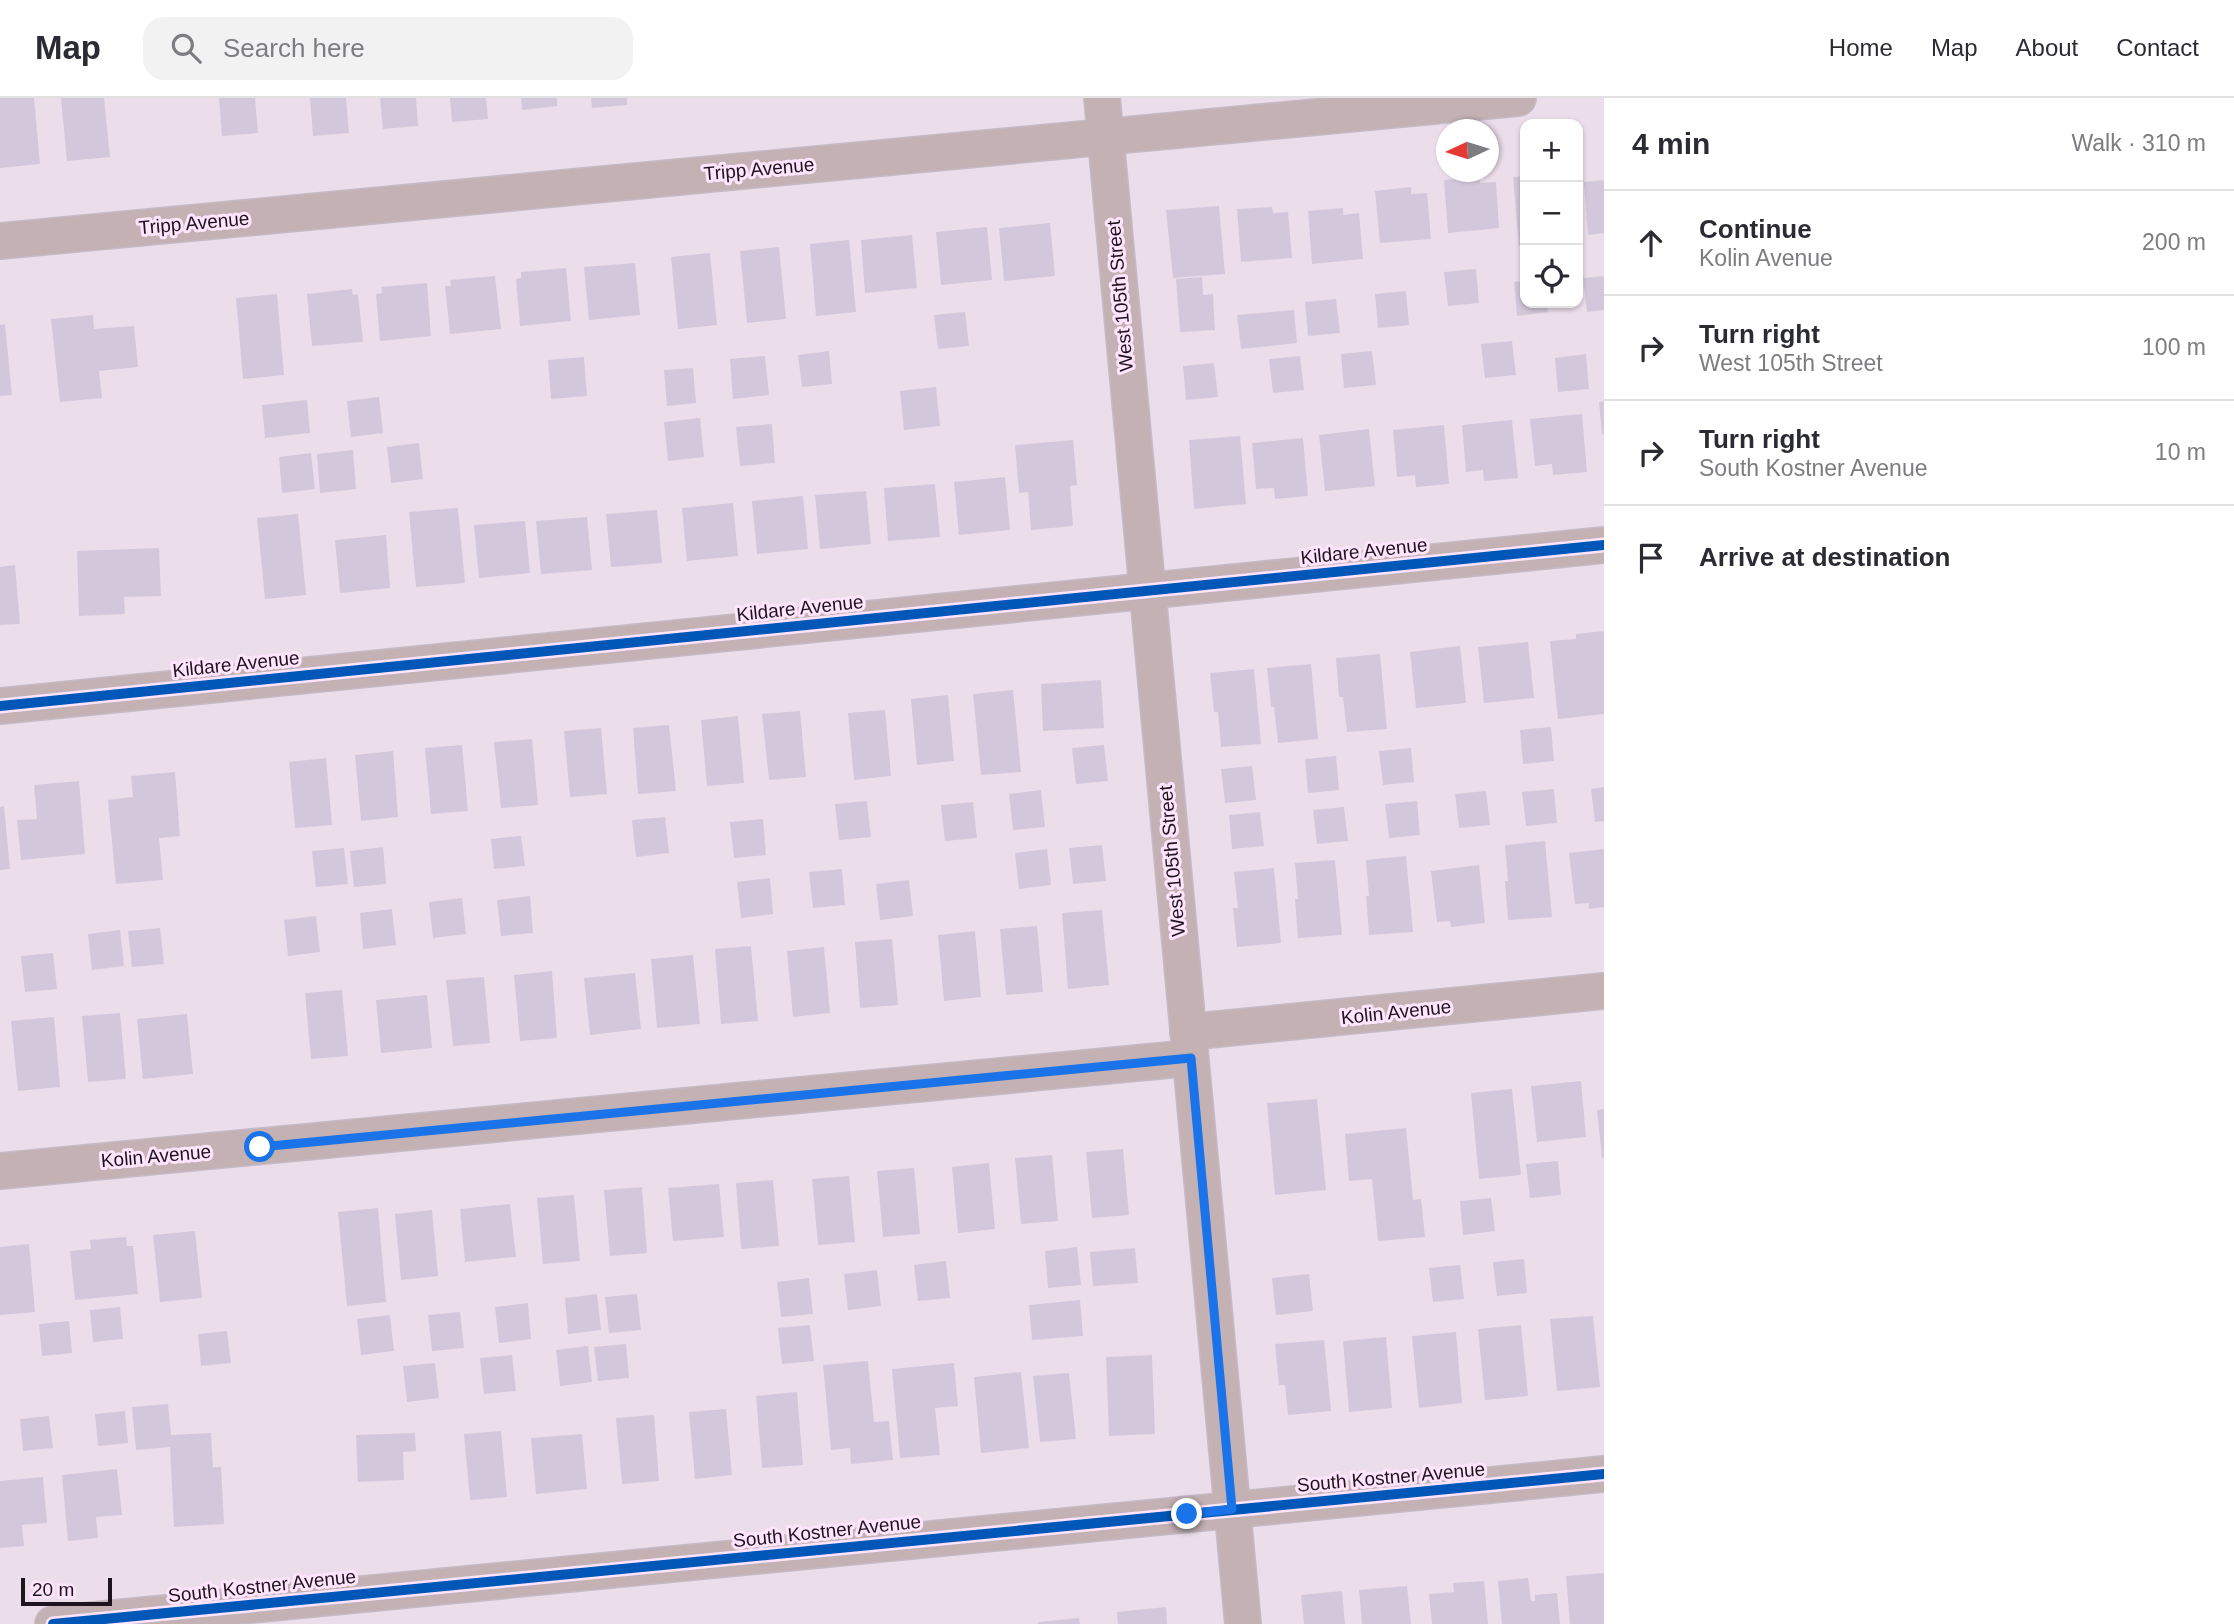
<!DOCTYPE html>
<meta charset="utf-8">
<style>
:root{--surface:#fff;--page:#f2f2f3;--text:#2b2b33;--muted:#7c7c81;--line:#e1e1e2}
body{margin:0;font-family:Arial,sans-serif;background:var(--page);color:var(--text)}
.controls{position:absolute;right:21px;top:21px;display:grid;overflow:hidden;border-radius:14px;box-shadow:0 2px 5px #0004}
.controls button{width:63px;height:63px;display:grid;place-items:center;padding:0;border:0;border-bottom:2px solid var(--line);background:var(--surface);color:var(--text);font:35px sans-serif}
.compass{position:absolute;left:1436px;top:21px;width:63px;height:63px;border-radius:50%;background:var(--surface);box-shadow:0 2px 5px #0004;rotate:266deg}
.scale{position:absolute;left:21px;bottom:18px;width:91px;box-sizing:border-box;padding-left:7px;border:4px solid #1d141d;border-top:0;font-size:19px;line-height:24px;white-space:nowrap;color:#1d141d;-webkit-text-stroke:5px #ffe4fd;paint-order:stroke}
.stop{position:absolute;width:21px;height:21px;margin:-16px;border:5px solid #1a73e8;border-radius:50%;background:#fff}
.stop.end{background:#1a73e8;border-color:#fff;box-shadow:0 2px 7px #0008}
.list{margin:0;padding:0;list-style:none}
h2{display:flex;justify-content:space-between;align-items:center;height:91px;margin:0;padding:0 28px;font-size:30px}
h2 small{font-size:23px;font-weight:400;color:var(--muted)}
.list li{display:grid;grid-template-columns:46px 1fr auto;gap:21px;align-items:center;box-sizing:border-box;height:105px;padding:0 28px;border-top:2px solid var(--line)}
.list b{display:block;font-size:26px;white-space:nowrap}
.list p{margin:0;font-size:23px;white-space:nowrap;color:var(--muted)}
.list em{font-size:23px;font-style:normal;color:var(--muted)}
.icon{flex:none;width:38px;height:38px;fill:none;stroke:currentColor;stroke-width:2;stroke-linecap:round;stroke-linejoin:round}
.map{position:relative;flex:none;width:1604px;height:1526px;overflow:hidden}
header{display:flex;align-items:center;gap:42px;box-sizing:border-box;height:98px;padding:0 35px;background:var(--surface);border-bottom:2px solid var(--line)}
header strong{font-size:33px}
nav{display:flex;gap:38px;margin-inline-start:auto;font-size:24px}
.search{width:490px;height:63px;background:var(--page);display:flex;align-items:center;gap:18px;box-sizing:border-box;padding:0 24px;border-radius:21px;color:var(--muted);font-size:26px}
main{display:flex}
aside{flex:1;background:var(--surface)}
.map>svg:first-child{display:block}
</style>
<header>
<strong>Map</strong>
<div class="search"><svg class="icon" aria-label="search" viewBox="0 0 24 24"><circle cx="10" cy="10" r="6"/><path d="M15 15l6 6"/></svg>Search here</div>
<nav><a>Home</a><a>Map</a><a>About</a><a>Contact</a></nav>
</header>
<main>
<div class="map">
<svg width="1604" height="1526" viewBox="0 0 1604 1526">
<rect width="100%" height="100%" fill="#ecddeb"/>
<g fill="#d3c8db">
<polygon points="0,0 34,0 40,66 0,70"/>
<polygon points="61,0 104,0 110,59 67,63"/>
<polygon points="219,0 255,0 258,35 222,38"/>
<polygon points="310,0 346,0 349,35 313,38"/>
<polygon points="380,0 416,0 418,28 383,31"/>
<polygon points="450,0 486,0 488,21 452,24"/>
<polygon points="521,0 557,0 557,8 522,12"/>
<polygon points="591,0 627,0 627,7 592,10"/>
<polygon points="1525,78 1525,148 1519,148 1513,79"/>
<polygon points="1479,79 1480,85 1496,84 1499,130 1448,135 1444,82"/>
<polygon points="1604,82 1604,135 1588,137 1584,84"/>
<polygon points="1411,89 1411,96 1427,95 1431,141 1380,145 1375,93"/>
<polygon points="1219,108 1225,176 1173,180 1166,112"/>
<polygon points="1272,109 1273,115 1288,114 1292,160 1241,164 1237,111"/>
<polygon points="1343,110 1343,117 1359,115 1363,161 1312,166 1308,113"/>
<polygon points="1050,125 1055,178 1004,183 999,130"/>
<polygon points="987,129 992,182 941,187 936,134"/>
<polygon points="912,137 917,190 865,195 861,142"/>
<polygon points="849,142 856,214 816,218 810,146"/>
<polygon points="779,149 786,221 747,225 740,153"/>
<polygon points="710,155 717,227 678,231 671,159"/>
<polygon points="635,165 640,217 589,222 584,169"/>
<polygon points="566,170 571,223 520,228 516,181 521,180 521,174"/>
<polygon points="1476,171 1479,205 1448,208 1444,174"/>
<polygon points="495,178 501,231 450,236 445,188 451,188 450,182"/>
<polygon points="1604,178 1604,212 1587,214 1583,180"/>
<polygon points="1202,179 1203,197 1213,196 1215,232 1180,234 1176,181"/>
<polygon points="1525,183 1525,205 1547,205 1548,214 1517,218 1514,184"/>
<polygon points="427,185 431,238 380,243 376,196 382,195 381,189"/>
<polygon points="352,191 353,197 358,196 363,244 312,248 307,196"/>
<polygon points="1406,193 1409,227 1378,230 1375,196"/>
<polygon points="277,196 284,277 243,281 236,200"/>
<polygon points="1336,201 1340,235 1308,238 1305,204"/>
<polygon points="1294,212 1297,245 1241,251 1237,217"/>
<polygon points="965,214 969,248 938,251 934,217"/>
<polygon points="93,217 94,231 134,228 138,269 99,273 102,300 60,304 51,221"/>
<polygon points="5,226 12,297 0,298 0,227"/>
<polygon points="1512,243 1516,277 1485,280 1481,246"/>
<polygon points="829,253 832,286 802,289 798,257"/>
<polygon points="1372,253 1376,287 1344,290 1341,256"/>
<polygon points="1586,256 1589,291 1558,294 1555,260"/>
<polygon points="765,258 769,297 733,301 730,261"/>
<polygon points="1300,258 1304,292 1273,295 1269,261"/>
<polygon points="584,259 587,298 551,301 548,262"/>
<polygon points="1214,265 1218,299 1186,302 1183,268"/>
<polygon points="693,270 696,305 667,308 664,272"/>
<polygon points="936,289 940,328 904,332 900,293"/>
<polygon points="379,299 383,335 351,339 347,303"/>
<polygon points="307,302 310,335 265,340 262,307"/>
<polygon points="1604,303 1604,336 1602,337 1599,304"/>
<polygon points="1582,316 1587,374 1553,377 1552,366 1535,368 1530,321"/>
<polygon points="700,320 704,359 668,363 664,324"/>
<polygon points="1512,322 1518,380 1484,383 1483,372 1466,374 1462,327"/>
<polygon points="772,326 775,365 740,368 736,329"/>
<polygon points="1444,327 1449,386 1416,389 1415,377 1397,379 1393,332"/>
<polygon points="1369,331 1375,388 1325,393 1319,337"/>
<polygon points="1240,338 1246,406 1194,411 1189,342"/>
<polygon points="1303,340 1308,398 1275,401 1274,390 1256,391 1252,345"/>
<polygon points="1073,342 1077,387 1070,388 1073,428 1031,432 1028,394 1019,395 1015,347"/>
<polygon points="419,345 423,381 391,385 387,349"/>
<polygon points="353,352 356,391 320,395 317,356"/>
<polygon points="311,355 315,391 282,395 279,359"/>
<polygon points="1005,379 1010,432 959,437 954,384"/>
<polygon points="935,386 940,439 888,443 884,390"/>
<polygon points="866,393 871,446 820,451 815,397"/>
<polygon points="803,398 808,451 757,456 752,403"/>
<polygon points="733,405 738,458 687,463 682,410"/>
<polygon points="458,410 465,485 416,489 409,414"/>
<polygon points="657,412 662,465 611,469 606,416"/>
<polygon points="298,416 306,497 265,501 257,420"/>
<polygon points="587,419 592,472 541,476 536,423"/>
<polygon points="525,423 530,475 479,480 474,427"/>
<polygon points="386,437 390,490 340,495 335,442"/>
<polygon points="159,450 161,498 124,499 125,516 79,518 77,453"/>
<polygon points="15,467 20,526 0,527 0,469"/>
<polygon points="1604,533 1604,616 1558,621 1550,543 1576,541 1576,536"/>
<polygon points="1528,544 1534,600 1484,605 1478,549"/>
<polygon points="1460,548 1466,605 1416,610 1410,554"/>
<polygon points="1380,556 1387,631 1347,634 1343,599 1339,599 1336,560"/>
<polygon points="1311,566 1318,641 1278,645 1274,609 1271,609 1267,570"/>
<polygon points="1254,571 1261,646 1221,649 1218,614 1214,614 1210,575"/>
<polygon points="1101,582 1104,630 1043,633 1041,586"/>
<polygon points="1013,592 1021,674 981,677 973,596"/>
<polygon points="948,597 954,663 917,667 911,601"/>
<polygon points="885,612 891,678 854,682 848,615"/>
<polygon points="800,613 806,679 769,682 762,616"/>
<polygon points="738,618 744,685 707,688 701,622"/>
<polygon points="669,627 676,693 638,696 633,630"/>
<polygon points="1551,629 1554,663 1523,666 1520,632"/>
<polygon points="601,630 607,696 570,699 564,633"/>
<polygon points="532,641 538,707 501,710 494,644"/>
<polygon points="462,647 468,713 431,716 425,650"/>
<polygon points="1104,647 1108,683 1076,686 1072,650"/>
<polygon points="1411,650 1414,684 1383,687 1379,653"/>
<polygon points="393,653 398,719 361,723 355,657"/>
<polygon points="1336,658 1339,692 1308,695 1305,661"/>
<polygon points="326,660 332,727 295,730 289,664"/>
<polygon points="1252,668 1256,702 1225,705 1221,671"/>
<polygon points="175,674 180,738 159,740 163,782 116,786 108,702 133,699 131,678"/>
<polygon points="79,683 85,756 21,762 17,722 37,721 34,687"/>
<polygon points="1604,689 1604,723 1595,724 1591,691"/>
<polygon points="1554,691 1557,725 1526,728 1522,694"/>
<polygon points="1041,692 1045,729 1013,732 1009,696"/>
<polygon points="1486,693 1490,727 1459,730 1455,696"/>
<polygon points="867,703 871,739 839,742 835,706"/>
<polygon points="1417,703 1420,737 1389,740 1385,706"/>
<polygon points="973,704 977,740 945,743 941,707"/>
<polygon points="4,708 10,771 0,772 0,709"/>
<polygon points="1344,709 1348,743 1317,746 1313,712"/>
<polygon points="1260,714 1264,748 1232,751 1229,717"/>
<polygon points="665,719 669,755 636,759 632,722"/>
<polygon points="763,721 766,757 734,760 730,724"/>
<polygon points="521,738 525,768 494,771 491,741"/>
<polygon points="1545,743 1552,819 1508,822 1505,783 1508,783 1505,747"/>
<polygon points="1102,747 1106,783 1073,786 1069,750"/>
<polygon points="383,749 386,786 354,789 350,753"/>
<polygon points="344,750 348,786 316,789 312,753"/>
<polygon points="1047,751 1051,787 1019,791 1015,755"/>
<polygon points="1604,751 1604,809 1589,811 1589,805 1575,806 1569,755"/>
<polygon points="1406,758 1413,834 1369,837 1366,798 1369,798 1366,762"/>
<polygon points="1335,762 1342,837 1298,840 1295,801 1298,801 1295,765"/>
<polygon points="1479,767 1485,825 1451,829 1450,823 1437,824 1431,773"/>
<polygon points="1274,770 1281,845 1237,849 1233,810 1238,810 1234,774"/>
<polygon points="842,771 845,807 813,810 809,774"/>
<polygon points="770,780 773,816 741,820 737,784"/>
<polygon points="909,782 913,818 880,822 876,786"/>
<polygon points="530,798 533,835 501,838 497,802"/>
<polygon points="462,800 466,836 433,840 429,804"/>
<polygon points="392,811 396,847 363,851 360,815"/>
<polygon points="1102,812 1109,887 1068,891 1062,815"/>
<polygon points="316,818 320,854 288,858 284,822"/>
<polygon points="1037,828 1043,894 1006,897 1000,831"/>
<polygon points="160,830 164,866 132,869 128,833"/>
<polygon points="120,832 124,868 92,872 88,836"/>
<polygon points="975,833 981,899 944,903 938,837"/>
<polygon points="892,841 898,907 860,910 855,844"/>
<polygon points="751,848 758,923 721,926 715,851"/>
<polygon points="824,849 830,915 793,919 787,853"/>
<polygon points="53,855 57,891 25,894 21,858"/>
<polygon points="693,857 700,926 657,930 651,861"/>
<polygon points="552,873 557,940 520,943 514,877"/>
<polygon points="635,875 641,931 590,937 584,880"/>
<polygon points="484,879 490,945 453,948 446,882"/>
<polygon points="342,892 348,958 311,961 305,895"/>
<polygon points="427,897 432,950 381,955 376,902"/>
<polygon points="120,915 126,981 88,984 82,918"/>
<polygon points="187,916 193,976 143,981 137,921"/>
<polygon points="54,919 60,989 18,993 11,923"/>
<polygon points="1581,983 1586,1039 1537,1044 1531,988"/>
<polygon points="1512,991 1521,1077 1479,1081 1471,995"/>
<polygon points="1317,1001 1326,1092 1275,1097 1267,1005"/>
<polygon points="1604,1011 1604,1060 1602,1060 1597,1012"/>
<polygon points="1406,1030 1413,1102 1421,1101 1425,1139 1378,1143 1372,1081 1349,1083 1345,1036"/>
<polygon points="1123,1051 1129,1117 1092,1120 1086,1054"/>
<polygon points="1052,1057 1058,1123 1021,1126 1015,1060"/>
<polygon points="1558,1063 1561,1097 1530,1100 1526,1066"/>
<polygon points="989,1065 995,1131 958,1135 952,1069"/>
<polygon points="914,1070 920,1136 883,1139 877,1073"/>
<polygon points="849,1078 855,1144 818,1147 812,1081"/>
<polygon points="773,1082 779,1148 741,1151 736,1085"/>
<polygon points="719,1086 724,1139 673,1143 668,1090"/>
<polygon points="642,1089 647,1155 610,1158 604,1092"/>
<polygon points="574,1097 580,1163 543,1166 537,1100"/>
<polygon points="1491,1100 1495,1133 1463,1137 1460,1103"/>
<polygon points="510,1106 516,1159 465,1164 460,1111"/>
<polygon points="378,1110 386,1204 347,1208 338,1114"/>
<polygon points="432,1112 438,1178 401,1182 395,1116"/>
<polygon points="195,1133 202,1200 160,1204 153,1137"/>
<polygon points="126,1139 127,1148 133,1148 138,1196 75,1202 70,1153 91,1151 90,1142"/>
<polygon points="29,1146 35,1214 0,1217 0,1149"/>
<polygon points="1077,1149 1081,1187 1048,1190 1045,1153"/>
<polygon points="1135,1150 1138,1185 1093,1188 1090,1154"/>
<polygon points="1524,1161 1527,1195 1497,1198 1493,1164"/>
<polygon points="946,1163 950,1200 918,1203 914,1167"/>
<polygon points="1460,1167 1464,1201 1433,1204 1429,1170"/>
<polygon points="877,1172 881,1208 848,1212 844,1176"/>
<polygon points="1309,1176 1313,1213 1276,1217 1272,1180"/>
<polygon points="809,1180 813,1216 781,1219 777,1184"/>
<polygon points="597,1196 601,1232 568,1236 565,1200"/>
<polygon points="637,1196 641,1232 609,1235 605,1199"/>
<polygon points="1080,1202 1083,1238 1032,1242 1029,1207"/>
<polygon points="528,1205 531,1241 499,1245 495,1209"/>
<polygon points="120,1209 123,1241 93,1244 90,1212"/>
<polygon points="460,1214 464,1250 432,1253 428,1217"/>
<polygon points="390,1217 394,1253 361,1257 357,1221"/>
<polygon points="1593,1218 1600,1289 1557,1293 1550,1221"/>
<polygon points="69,1223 72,1255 42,1258 39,1226"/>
<polygon points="810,1227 814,1263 782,1266 778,1230"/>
<polygon points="1521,1227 1528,1298 1485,1302 1478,1231"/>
<polygon points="227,1233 231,1265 201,1268 198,1236"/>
<polygon points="1456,1234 1462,1305 1419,1310 1412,1238"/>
<polygon points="1386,1239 1392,1310 1349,1314 1343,1243"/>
<polygon points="1324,1242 1331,1313 1288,1317 1285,1287 1279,1287 1275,1246"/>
<polygon points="626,1246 629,1280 598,1283 594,1249"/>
<polygon points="588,1248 592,1284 560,1288 556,1252"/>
<polygon points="512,1257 516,1293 484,1296 480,1260"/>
<polygon points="1152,1257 1155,1336 1109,1338 1106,1259"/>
<polygon points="868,1263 874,1324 889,1323 893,1362 851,1366 850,1350 831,1352 823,1267"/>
<polygon points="435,1265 439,1300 407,1304 403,1268"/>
<polygon points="954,1265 958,1308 935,1310 940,1357 900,1360 892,1271"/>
<polygon points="1021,1274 1029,1350 981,1355 974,1279"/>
<polygon points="1069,1275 1076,1341 1040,1344 1033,1278"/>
<polygon points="797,1294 803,1367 762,1370 756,1298"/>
<polygon points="168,1306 171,1337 211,1335 213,1369 221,1369 224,1426 174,1429 170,1349 136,1352 132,1309"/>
<polygon points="726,1311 732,1377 695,1381 689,1314"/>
<polygon points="125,1313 128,1345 98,1348 95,1316"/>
<polygon points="654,1317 659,1383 622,1386 616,1320"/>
<polygon points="49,1318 53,1350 23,1353 20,1321"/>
<polygon points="501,1333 507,1399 470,1402 464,1336"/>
<polygon points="415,1335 416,1353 403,1354 404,1382 358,1384 356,1337"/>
<polygon points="582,1336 587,1391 536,1396 531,1340"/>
<polygon points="117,1371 122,1417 96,1419 98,1440 68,1443 62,1377"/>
<polygon points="43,1379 47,1425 22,1427 24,1448 0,1450 0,1383"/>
<polygon points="1604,1475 1604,1526 1570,1526 1566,1478"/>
<polygon points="1528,1480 1531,1503 1535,1503 1535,1497 1557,1495 1560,1526 1502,1526 1498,1483"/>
<polygon points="1484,1483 1488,1526 1432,1526 1429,1496 1454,1494 1453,1485"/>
<polygon points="1407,1488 1411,1526 1362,1526 1359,1492"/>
<polygon points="1342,1493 1345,1526 1304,1526 1301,1497"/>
<polygon points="1166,1509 1167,1526 1118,1526 1117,1514"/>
<polygon points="1079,1520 1080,1526 1038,1526 1038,1524"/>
</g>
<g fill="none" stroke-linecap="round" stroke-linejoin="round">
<g stroke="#c5bac5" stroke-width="38">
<g id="street">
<polyline points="1102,0 1243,1526"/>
<polyline points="0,143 1518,0"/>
<polyline points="0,608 1604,447"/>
<polyline points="1188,934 1604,893"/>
<polyline points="0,1073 1190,960"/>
<polyline points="53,1526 1604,1376"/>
</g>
</g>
<use href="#street" stroke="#c3b1b4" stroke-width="35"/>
<g stroke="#ffe4fd" stroke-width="15">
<g id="cycleway">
<polyline points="0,608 1604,447"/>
<polyline points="53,1526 1604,1376"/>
</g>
</g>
<use href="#cycleway" stroke="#0057b8" stroke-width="10"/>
</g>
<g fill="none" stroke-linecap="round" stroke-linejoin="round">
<polyline stroke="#1a73e8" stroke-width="9" points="260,1049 1191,960 1232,1411 1187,1416"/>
</g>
<g text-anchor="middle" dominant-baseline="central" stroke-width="6" stroke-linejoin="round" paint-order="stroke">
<g font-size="19" fill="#1d141d" stroke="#ffe4fd">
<text transform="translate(759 71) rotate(-5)">Tripp Avenue</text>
<text transform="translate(194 125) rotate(-5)">Tripp Avenue</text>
<text transform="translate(1120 198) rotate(-95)">West 105th Street</text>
<text transform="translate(1364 453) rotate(-6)">Kildare Avenue</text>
<text transform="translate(800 510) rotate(-6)">Kildare Avenue</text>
<text transform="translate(236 566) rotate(-6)">Kildare Avenue</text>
<text transform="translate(1172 763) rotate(-95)">West 105th Street</text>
<text transform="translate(1396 914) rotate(-6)">Kolin Avenue</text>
<text transform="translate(156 1058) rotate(-5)">Kolin Avenue</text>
<text transform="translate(1391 1379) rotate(-5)">South Kostner Avenue</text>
<text transform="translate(827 1433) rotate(-6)">South Kostner Avenue</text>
<text transform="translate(262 1488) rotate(-6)">South Kostner Avenue</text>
</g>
</g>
</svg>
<div class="controls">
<button>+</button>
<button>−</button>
<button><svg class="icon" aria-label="locate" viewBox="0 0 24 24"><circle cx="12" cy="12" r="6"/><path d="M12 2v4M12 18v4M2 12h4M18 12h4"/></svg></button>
</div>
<svg class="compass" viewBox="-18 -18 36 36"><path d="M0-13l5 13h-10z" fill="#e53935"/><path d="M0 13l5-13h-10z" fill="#7c7c81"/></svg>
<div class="scale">20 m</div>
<div class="stop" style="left:260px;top:1049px"></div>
<div class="stop end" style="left:1187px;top:1416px"></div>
</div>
<aside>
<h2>4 min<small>Walk · 310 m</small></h2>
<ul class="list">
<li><svg class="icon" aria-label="ahead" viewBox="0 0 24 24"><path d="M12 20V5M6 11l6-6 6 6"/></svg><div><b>Continue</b><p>Kolin Avenue</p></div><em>200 m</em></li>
<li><svg class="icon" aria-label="right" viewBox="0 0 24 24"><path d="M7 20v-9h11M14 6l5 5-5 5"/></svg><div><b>Turn right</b><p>West 105th Street</p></div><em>100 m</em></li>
<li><svg class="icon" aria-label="right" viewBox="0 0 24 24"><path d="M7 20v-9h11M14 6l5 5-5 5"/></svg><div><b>Turn right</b><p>South Kostner Avenue</p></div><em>10 m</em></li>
<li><svg class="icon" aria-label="arrive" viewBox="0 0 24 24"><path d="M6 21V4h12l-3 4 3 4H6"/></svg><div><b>Arrive at destination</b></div></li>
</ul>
</aside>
</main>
